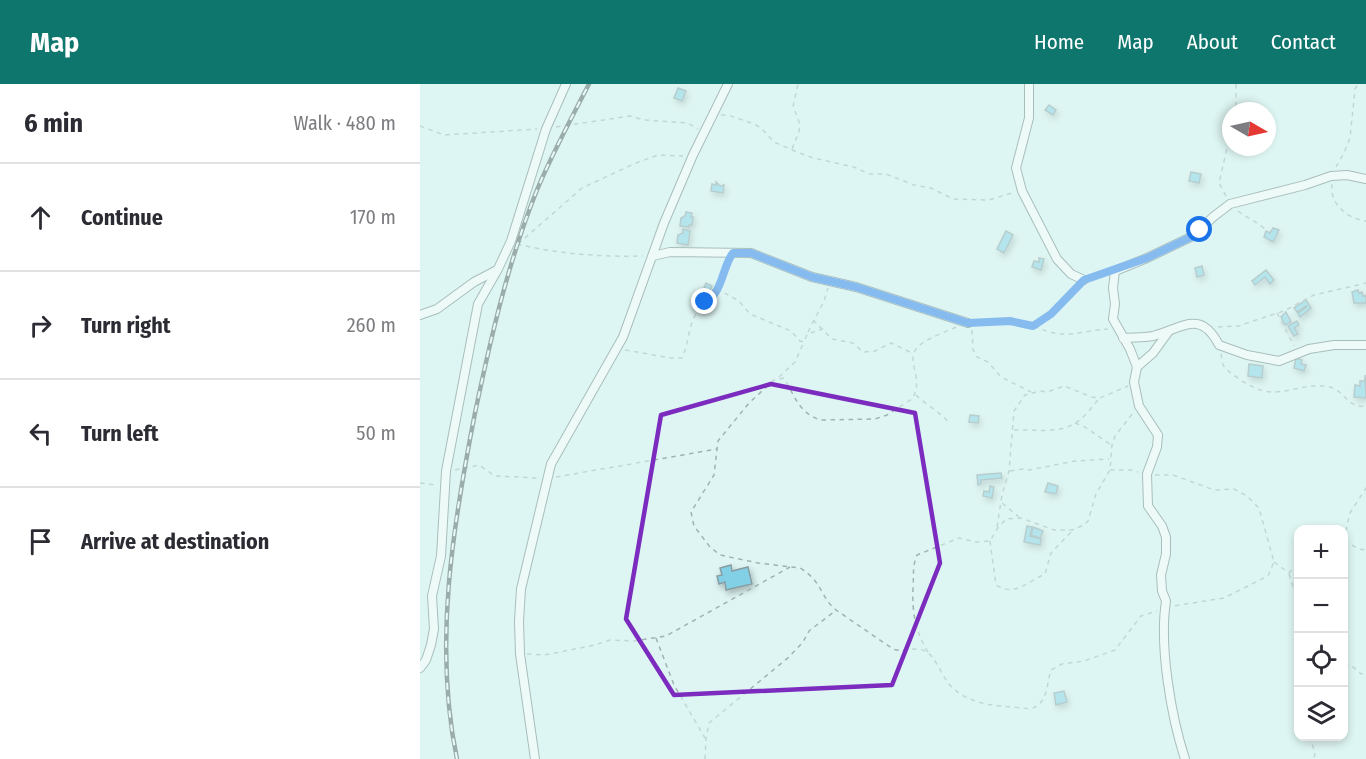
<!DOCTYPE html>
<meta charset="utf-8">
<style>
:root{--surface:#fff;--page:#f7f7f7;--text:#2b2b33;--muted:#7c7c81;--line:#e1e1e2;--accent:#0f766e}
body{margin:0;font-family:"Fira Sans Condensed",sans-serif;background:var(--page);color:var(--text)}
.controls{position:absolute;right:18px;bottom:18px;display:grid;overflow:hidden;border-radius:12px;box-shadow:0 3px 9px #0003}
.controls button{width:54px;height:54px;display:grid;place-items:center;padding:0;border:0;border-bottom:2px solid var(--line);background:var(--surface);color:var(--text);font:30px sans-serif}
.compass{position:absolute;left:802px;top:18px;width:54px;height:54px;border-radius:50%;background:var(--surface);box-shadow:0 3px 9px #0003;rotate:99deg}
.stop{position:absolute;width:18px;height:18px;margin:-14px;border:4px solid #1a73e8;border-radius:50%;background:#fff}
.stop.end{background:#1a73e8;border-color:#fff;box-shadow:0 2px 6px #0008}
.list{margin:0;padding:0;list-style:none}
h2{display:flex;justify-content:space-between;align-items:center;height:78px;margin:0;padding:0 24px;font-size:26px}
h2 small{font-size:20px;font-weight:400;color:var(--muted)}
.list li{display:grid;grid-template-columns:39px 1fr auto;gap:18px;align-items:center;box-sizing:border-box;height:108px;padding:0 24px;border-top:2px solid var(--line)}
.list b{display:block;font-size:22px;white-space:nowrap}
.list em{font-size:20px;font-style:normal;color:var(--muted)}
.icon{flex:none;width:33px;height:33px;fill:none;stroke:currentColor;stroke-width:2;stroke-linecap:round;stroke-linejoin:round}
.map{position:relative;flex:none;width:946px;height:675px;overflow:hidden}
header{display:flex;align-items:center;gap:36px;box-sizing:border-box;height:84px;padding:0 30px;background:var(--accent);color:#fff}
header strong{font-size:28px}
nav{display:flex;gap:33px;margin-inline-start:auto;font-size:21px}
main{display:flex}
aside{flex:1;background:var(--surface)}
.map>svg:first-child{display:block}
</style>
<header>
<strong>Map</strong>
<nav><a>Home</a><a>Map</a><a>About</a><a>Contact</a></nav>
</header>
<main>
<aside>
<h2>6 min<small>Walk · 480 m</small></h2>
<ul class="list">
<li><svg class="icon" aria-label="ahead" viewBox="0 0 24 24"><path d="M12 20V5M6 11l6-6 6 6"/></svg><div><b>Continue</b></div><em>170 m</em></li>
<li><svg class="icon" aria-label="right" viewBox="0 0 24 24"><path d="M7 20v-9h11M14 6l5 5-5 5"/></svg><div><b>Turn right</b></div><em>260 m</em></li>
<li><svg class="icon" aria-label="left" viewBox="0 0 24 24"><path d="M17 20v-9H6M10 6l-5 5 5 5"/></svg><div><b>Turn left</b></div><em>50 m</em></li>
<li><svg class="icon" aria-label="arrive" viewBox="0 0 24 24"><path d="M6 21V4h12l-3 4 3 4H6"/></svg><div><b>Arrive at destination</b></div></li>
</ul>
</aside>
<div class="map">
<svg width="946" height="675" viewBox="0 0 946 675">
<defs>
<filter id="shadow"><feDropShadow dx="2" dy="3.5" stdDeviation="3" flood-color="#0004"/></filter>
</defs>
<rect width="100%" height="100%" fill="#def5f3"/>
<g fill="#81d0e5" stroke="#889ca2" stroke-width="1.5" filter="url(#shadow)">
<polygon points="258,4 266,7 262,17 254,14"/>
<polygon points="629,21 636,26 633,31 625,26"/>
<polygon points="771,88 781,90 779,99 769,97"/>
<polygon points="296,98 300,102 304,101 303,109 291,107 292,100 296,101"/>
<polygon points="266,128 272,129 271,133 273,133 272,141 269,141 269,143 260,142 261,134 265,132"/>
<polygon points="853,144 859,146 853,158 844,153 846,147 850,149"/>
<polygon points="263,145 270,147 268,161 257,159 258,151 263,149"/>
<polygon points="586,147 593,151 584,169 577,165"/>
<polygon points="619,174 624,175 621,186 612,183 614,177 619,178"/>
<polygon points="782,182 784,191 777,193 775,184"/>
<polygon points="846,186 854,196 850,200 845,193 835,201 832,197"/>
<polygon points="286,199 292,202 287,212 282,209"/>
<polygon points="938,206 939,209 942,208 943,212 946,211 946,219 934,219 932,208"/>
<polygon points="886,216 891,224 880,233 878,229 887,223 886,222 877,228 874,224"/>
<polygon points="866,228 871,238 865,241 861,233"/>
<polygon points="877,237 879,241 874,244 878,250 874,252 868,242"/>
<polygon points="876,274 882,276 881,280 886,281 884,287 874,284"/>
<polygon points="829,280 843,282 842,294 828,292"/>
<polygon points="945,291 946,314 934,313 935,301 940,302 940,297 945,297"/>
<polygon points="550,331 559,332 558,339 549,338"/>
<polygon points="581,389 582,394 561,396 561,400 558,401 557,391"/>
<polygon points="628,399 638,402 636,410 625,408"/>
<polygon points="570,402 574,403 572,414 563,412 564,407 569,408"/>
<polygon points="607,442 612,443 610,452 621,455 620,461 604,458"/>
<polygon points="613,443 623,447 620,454 611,451"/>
<polygon points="311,481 312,487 328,483 332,500 306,506 305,498 299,500 297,492 302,491 300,484"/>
<polygon points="644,607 647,618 636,621 634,609"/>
</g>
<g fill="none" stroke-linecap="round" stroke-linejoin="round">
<g stroke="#677b7a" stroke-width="10">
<g id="street">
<polyline points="609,0 609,34 596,84 602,107 637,175 651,190 664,196"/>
<polyline points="233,172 250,168 331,169 392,193 436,203 548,239"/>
<polyline points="0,231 17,225 54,198 77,186"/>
<path d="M703,254C713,253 723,254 733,252C761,245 780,224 799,261L827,271L859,277L889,265L914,261H946"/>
<polyline points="717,283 733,269 749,247"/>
<polyline points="0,584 6,576 11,561 14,545 12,512 21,472 26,387 58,220 78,185 91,157 126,45 146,0"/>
<polyline points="115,675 100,570 99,537 101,505 131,380 203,253 244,139 273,71 308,0"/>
<path d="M765,675C751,632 739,562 746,517L742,507L741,491L746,470V453L742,442L728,422L727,390L737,363L738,351L719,322L714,298L717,283L710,265L693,235L695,220L693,204L695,187L727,174L773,152L793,133L810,120L885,101L911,92L927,91L946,95"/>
</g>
</g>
<g stroke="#a0b2b1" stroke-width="1.5" stroke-dasharray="4.5 4.5" stroke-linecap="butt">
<polyline points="816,0 816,27"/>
<polyline points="301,31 308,31 334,40 341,44 354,58 377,68 393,74 434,83 449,90 466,90 494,101 511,104 533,115 569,116 595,108"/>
<polyline points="0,42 24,51 117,45"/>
<polyline points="136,43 210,32 224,36 268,39 278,45"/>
<path d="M372,65C381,42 383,45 373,23L378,0"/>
<polyline points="916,83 924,69 930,54 935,5 938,0"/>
<path d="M912,100C909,120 928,135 946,137"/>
<polyline points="806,112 799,99 811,47"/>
<path d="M818,127C827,134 836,137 845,145"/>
<path d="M97,160C139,170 180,173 223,172"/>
<polyline points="98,160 162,104 216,79 238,71 263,72"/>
<polyline points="670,194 686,188"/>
<polyline points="295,207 302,194 308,175"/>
<polyline points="857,229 874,262"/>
<polyline points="393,236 412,255 433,259 443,268 455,267 471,259 492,269"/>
<polyline points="555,238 590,237 613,242 631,230 656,203"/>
<path d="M614,242C645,257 658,247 688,245"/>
<path d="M536,243C524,249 506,254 497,264C485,276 505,295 492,315L467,331L455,335L400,336C378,328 375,312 364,294L354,296L329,319L298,357L294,391L271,428L274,442L290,463L300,471L338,479L380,484C403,498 400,513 416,526L473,565C483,569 495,562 505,567C514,570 522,592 529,600C550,624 582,621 611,625C629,618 626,601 631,586L642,580L664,577L695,566L721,532L737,527"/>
<polyline points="798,243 819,242 830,238 864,227 894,211 946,199"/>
<polyline points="552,246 553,266 557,273 568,278 581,293 611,308"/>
<polyline points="388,248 404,217 408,204"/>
<path d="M205,266L251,274H262C268,262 268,248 273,236C278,224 288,215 297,206L301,207L319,217L330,230L371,247L380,257L384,258L387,250L403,245"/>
<path d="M801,270L803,281L807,286C820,296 836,308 853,308C873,308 890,298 910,303C925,307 928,325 946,322"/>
<polyline points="359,293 375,278 384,258"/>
<path d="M496,311C505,320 523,330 529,339"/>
<polyline points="655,339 665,343 691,361"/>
<path d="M594,346C617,345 644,352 663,333C669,328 674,320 679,315"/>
<polyline points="35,386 59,381 75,392 119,394"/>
<polyline points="690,386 711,386 718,388"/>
<polyline points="590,387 603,385 609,386 655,377 689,375"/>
<polyline points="735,391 753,391 794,406 814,405 827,412 839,424 854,478 848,492 804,514 753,522"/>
<polyline points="136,393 297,365"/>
<polyline points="0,399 16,401"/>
<polyline points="582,419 599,433"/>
<polyline points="577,443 582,411 589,387 594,327 605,311 620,307 627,308 644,302 672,313 680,314 708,302"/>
<polyline points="924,456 930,429 946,404"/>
<path d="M570,457L576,501C595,513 607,498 625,490L631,469L652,447"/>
<polyline points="924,457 939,465 946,466"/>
<polyline points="854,478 869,489 878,479"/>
<polyline points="869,490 878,518"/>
<polyline points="236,554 254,601 285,654"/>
<path d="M508,568C495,547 492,528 493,504C494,492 492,483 497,471L539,454L556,458L570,457L577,445L586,435L601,434L634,446H652L664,441L668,437L676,410L690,386L692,361L695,352L713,329"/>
<polyline points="107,570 124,571 135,569 175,561 190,556 214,557 246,552 370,483"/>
<polyline points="924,581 931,581 941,590 946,589"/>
<polyline points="889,652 895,668 894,675"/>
<polyline points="285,675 286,655 289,639 369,573 383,558 389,547 415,527"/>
</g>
<use href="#street" stroke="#fff" stroke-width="8"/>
<g stroke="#495453" stroke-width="4.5">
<path id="rail" d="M37,675C13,561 33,441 55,329C71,253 88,178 117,106C132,70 151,35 169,0"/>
</g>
<use href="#rail" stroke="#f5fffe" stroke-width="2" stroke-dasharray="7" stroke-linecap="butt"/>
</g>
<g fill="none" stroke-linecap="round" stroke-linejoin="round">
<path stroke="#1a73e8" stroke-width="8" d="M285,218C303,209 302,183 313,169H331L392,193L436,203L548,239L590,237L613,242L631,230L664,196L727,174L773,152L780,146"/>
</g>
<path d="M0 0H946V675H0ZM351,300L495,329L520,479L472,601L254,611L206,535L241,331Z" fill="#def5f3" fill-opacity=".55" fill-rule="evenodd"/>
<path fill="none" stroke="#7b2cbf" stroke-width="4.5" stroke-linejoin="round" d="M351,300L495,329L520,479L472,601L254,611L206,535L241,331Z"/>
</svg>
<div class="controls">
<button>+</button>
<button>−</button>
<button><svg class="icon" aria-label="locate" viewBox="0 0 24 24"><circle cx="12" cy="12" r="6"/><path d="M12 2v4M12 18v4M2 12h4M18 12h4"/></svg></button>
<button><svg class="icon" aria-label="layers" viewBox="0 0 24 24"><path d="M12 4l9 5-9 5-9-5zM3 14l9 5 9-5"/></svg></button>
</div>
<svg class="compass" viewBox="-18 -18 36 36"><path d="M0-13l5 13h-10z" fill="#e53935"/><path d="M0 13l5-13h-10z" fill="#7c7c81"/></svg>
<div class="stop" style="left:780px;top:146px"></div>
<div class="stop end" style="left:285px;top:218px"></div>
</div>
</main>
